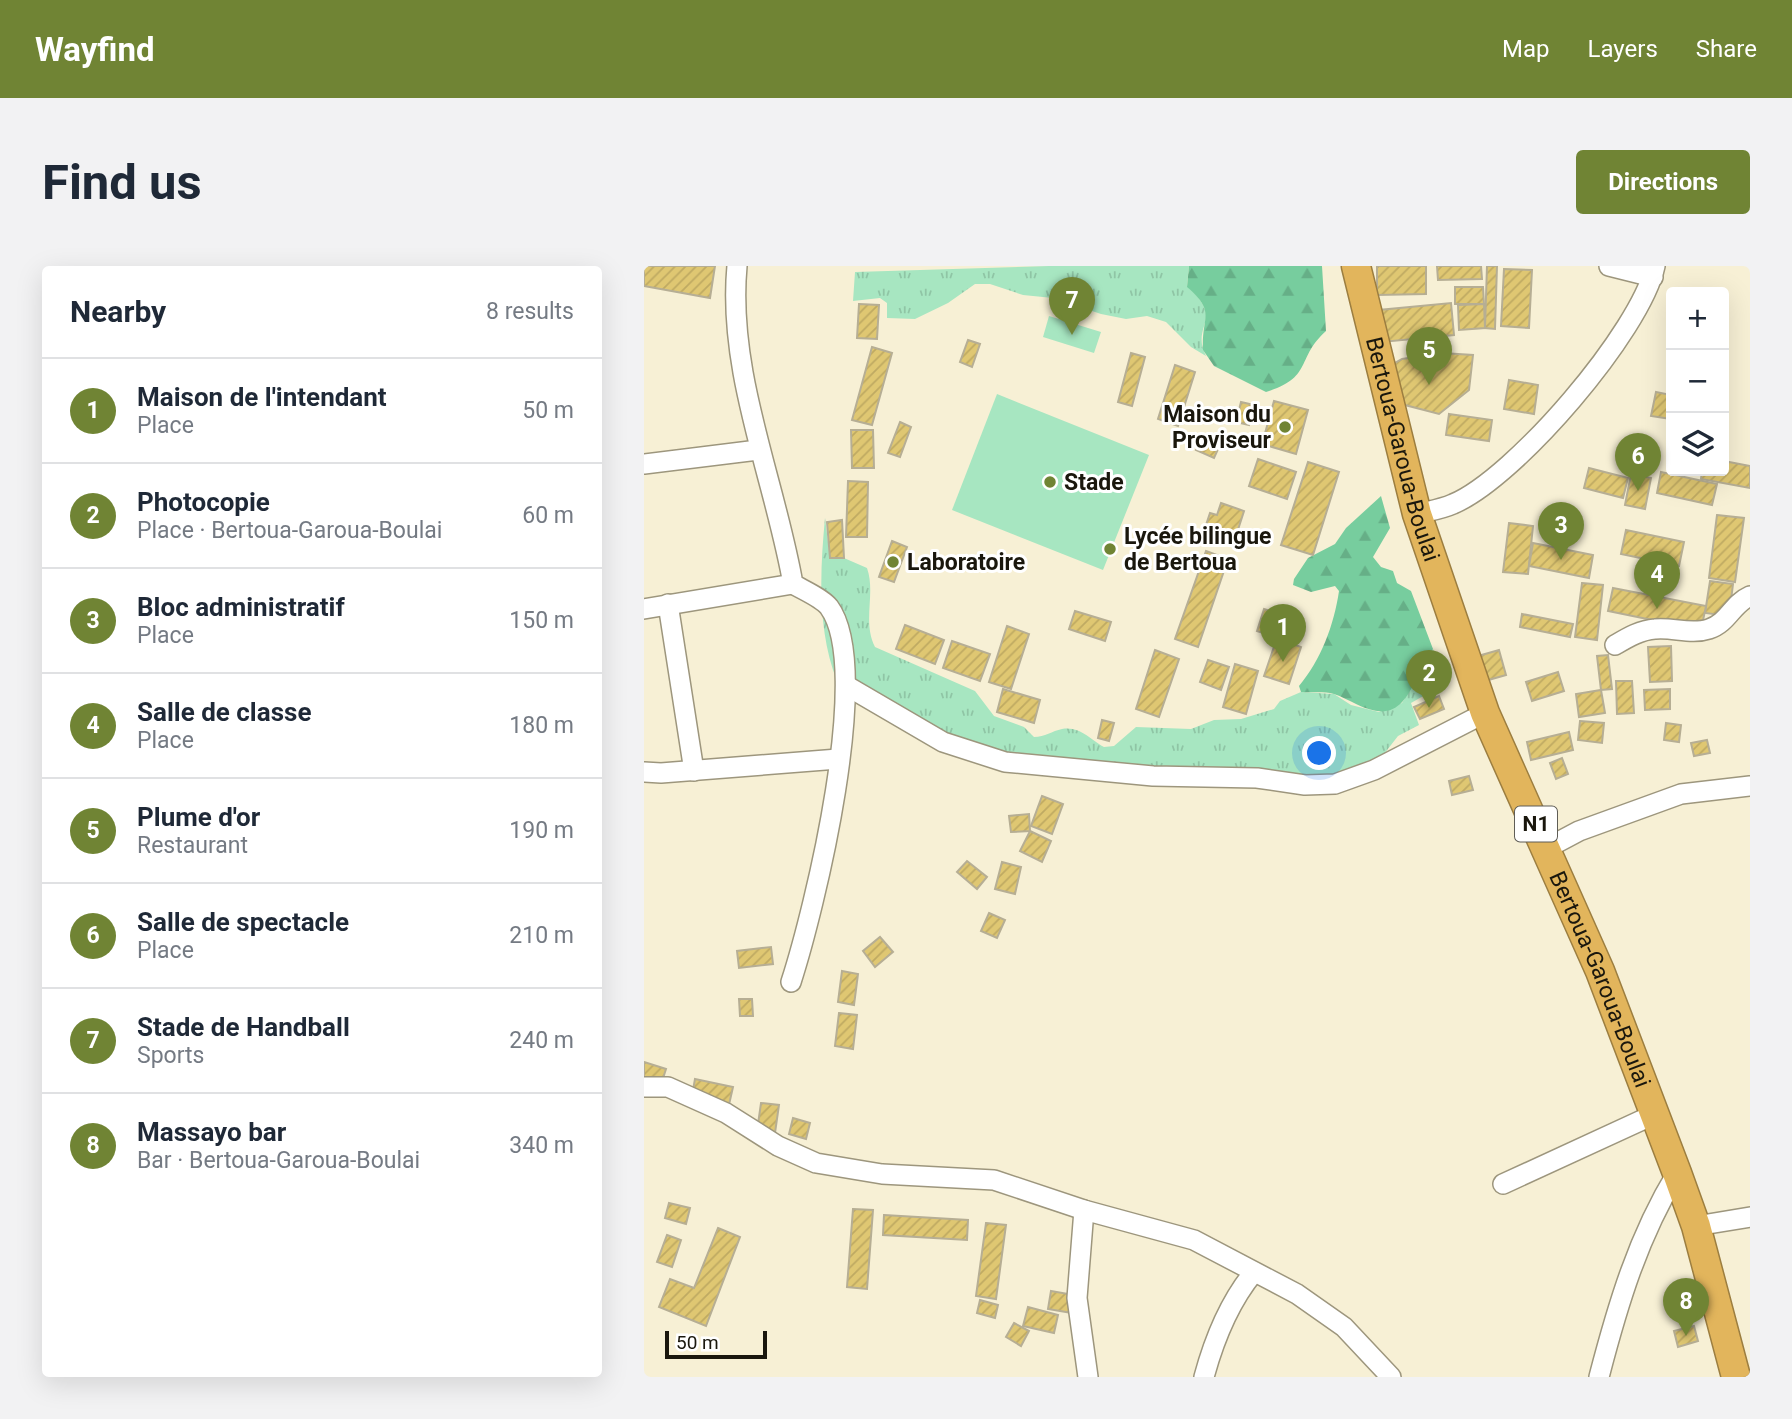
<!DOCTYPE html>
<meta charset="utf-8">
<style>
:root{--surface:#fff;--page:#f2f2f3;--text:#1f2937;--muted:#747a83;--line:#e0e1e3;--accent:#708434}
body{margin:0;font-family:Roboto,sans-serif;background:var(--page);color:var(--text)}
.controls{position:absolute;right:21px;top:21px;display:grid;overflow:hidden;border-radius:7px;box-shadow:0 7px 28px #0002}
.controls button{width:63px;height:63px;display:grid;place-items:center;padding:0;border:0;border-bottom:2px solid var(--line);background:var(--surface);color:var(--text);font:35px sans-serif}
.scale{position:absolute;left:21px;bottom:18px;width:102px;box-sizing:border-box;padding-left:7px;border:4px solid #1a170d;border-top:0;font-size:19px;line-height:24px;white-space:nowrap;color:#1a170d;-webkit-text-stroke:5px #fff;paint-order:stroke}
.you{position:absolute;left:676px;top:488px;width:24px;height:24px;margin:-18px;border:5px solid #fff;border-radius:50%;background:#1a73e8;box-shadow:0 0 0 10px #1a73e833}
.badge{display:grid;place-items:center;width:46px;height:46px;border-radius:50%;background:var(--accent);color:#fff;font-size:23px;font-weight:700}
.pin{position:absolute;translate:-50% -58px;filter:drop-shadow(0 2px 4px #0008)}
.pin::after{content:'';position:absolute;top:37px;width:24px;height:21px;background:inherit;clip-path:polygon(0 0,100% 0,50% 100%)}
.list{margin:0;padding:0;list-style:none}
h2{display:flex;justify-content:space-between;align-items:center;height:91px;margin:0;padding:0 28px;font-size:30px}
h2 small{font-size:23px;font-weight:400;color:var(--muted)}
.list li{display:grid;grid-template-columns:46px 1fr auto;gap:21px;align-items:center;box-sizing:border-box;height:105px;padding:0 28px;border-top:2px solid var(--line)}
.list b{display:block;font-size:26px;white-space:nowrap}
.list p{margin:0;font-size:23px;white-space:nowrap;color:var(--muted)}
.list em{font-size:23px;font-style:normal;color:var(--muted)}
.icon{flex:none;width:38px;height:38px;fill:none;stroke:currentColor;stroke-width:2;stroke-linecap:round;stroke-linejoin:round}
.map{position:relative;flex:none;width:1106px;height:1111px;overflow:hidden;border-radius:7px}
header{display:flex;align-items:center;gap:42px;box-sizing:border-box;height:98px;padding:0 35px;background:var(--accent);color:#fff}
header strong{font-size:33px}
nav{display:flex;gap:38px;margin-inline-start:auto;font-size:24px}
.intro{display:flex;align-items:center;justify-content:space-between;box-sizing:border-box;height:168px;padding:0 42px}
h1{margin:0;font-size:49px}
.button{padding:18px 32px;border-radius:7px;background:var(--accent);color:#fff;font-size:24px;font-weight:700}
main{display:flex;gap:42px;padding:0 42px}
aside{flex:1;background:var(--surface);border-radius:7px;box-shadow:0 7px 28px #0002}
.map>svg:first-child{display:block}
</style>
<header>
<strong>Wayfind</strong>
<nav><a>Map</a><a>Layers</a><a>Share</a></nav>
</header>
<div class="intro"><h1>Find us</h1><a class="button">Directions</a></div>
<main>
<aside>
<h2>Nearby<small>8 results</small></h2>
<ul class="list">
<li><span class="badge">1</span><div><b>Maison de l'intendant</b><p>Place</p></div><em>50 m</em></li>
<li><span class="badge">2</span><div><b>Photocopie</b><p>Place · Bertoua-Garoua-Boulai</p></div><em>60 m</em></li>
<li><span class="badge">3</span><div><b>Bloc administratif</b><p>Place</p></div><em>150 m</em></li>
<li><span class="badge">4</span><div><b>Salle de classe</b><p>Place</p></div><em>180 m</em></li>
<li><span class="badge">5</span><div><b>Plume d'or</b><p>Restaurant</p></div><em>190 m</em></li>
<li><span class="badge">6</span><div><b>Salle de spectacle</b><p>Place</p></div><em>210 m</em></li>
<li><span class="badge">7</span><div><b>Stade de Handball</b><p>Sports</p></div><em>240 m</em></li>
<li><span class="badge">8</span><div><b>Massayo bar</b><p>Bar · Bertoua-Garoua-Boulai</p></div><em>340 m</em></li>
</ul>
</aside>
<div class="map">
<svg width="1106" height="1111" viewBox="0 0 1106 1111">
<defs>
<pattern id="grass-tufts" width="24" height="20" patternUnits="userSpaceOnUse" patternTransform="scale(1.75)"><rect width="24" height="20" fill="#a7e6c1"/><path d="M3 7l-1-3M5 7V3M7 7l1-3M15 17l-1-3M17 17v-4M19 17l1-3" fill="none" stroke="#8fc5a5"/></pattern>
<pattern id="forest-firs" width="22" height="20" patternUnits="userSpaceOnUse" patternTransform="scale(1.75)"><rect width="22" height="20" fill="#77cd9e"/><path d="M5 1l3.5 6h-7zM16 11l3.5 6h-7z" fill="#66af87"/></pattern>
<pattern id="building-hatch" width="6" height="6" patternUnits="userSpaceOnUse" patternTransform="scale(1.75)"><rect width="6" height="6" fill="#dfc772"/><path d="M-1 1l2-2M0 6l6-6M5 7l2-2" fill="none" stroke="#bfaa62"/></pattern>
</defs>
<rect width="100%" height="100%" fill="#f7f0d5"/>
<g fill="url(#grass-tufts)">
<path d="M405,0H545L543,20C582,55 546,58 562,90L547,81L522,56L503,50L482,53L457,48L409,32L379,29L346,18H331L304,37L271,53L243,52V37L236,32L209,35L211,6Z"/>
<path d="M181,252L186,292H200L223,302C232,328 218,355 231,381L331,425L350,450L380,461L390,471C401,471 408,465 418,463C437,460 446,474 460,481L470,480L492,461L547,463L570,454L597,453L630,443L636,435L657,426L690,428L707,439L735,446L758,437L789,383L802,417L767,437L775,459L754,470L733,497L689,515L488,506L307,478L193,415C173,364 176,305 181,252Z"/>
</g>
<g fill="url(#forest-firs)">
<path d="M545,0H678L682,65C651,93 670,111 622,126L570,100L559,84C557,50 573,47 543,21Z"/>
<path d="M737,230L746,262L729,291L737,301L749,305L753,317L767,325L789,383C777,399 771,421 759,435C738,459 711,435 690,428C680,425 667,427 657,426L655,420C677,394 690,359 695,325L691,320L667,326L649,319L650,313L664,292L691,278L702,262Z"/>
</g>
<g fill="#a7e6c1">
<polygon points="405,50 457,66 450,87 399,71"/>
<polygon points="353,128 505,189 459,304 308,244"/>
</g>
<g fill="url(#building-hatch)" stroke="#b6ae94" stroke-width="2">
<polygon points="0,0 71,0 66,32 0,20"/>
<polygon points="733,0 782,0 782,28 733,29"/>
<polygon points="793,0 837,0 838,13 794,14"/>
<polygon points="843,0 853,0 851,63 841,62"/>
<polygon points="860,3 888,4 885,62 857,60"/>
<polygon points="811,21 839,21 840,38 811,38"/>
<polygon points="807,37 810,69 738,76 735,44"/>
<polygon points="215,38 235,39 233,73 213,72"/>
<polygon points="840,38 841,62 815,64 814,39"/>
<polygon points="324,74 336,78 328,101 316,96"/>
<polygon points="228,81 248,87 228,159 208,154"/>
<polygon points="487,87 501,91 488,140 474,136"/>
<polygon points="798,87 829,89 825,124 795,148 761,139 750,127 742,102 758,93"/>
<polygon points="531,99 551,106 534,160 514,153"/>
<polygon points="865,114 894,119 890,148 860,143"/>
<polygon points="1012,126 1027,129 1027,153 1007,150"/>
<polygon points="630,135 664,144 652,188 618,178"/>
<polygon points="597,136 610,139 605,159 592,156"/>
<polygon points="805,148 848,154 845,175 802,169"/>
<polygon points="256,156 267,161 256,191 244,187"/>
<polygon points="207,164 229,164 230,202 208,202"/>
<polygon points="557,172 575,181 570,192 552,184"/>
<polygon points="614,193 652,206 643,233 605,220"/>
<polygon points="1080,195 1106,200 1106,222 1057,213 1058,205 1080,205"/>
<polygon points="664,196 695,206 669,289 637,279"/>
<polygon points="945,202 984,212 979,232 940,222"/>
<polygon points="1017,206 1073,218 1068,239 1013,227"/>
<polygon points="987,208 1007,212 1001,243 981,239"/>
<polygon points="204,215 224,216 223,271 202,271"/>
<polygon points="577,237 600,245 589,279 566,271 569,264 561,262 566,247 573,249"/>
<polygon points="1073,249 1100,252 1091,316 1065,312"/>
<polygon points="198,254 200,292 186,292 183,256"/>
<polygon points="865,257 889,260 884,308 859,306"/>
<polygon points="982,264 1040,276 1035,300 977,288"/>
<polygon points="248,275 263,281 250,316 235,311"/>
<polygon points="889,277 949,289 945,312 885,300"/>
<polygon points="562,285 584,293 554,381 531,373"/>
<polygon points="1066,315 1089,318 1085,350 1061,347"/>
<polygon points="938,317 959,319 953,374 931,371"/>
<polygon points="969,322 1062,340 1057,364 964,345"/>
<polygon points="620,343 639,349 632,371 613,365"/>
<polygon points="431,345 467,356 461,375 425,363"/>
<polygon points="878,348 929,358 926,371 876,361"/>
<polygon points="261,359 300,374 291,398 252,383"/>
<polygon points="363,360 385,368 367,423 345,416"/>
<polygon points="633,372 657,381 645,418 620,410"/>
<polygon points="308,375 346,388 336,415 299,402"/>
<polygon points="1027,380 1028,415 1006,416 1004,381"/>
<polygon points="511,384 535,393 515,451 492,443"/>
<polygon points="855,384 862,409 841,415 834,390"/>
<polygon points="964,389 968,423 957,424 953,390"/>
<polygon points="564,394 585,401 577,424 556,416"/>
<polygon points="591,398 614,405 602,448 579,441"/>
<polygon points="914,406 920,425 888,435 882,416"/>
<polygon points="972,415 988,415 990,447 973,448"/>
<polygon points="359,423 396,434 390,457 353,446"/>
<polygon points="1026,423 1026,443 1001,444 1000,424"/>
<polygon points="957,424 961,447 935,451 932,428"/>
<polygon points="795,430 800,443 776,453 770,441"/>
<polygon points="458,454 470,457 465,475 454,472"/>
<polygon points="936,455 960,457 958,477 934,474"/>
<polygon points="1022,457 1037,459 1035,476 1020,474"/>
<polygon points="925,466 929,484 887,494 883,476"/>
<polygon points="1063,474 1066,487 1050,490 1047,477"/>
<polygon points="918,492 924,508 912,513 906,497"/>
<polygon points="825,510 829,524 808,529 805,515"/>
<polygon points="398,530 419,538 408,568 387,560"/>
<polygon points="385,548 386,565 367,566 365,550"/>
<polygon points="386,565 407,575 398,596 376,585"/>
<polygon points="323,595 343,611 333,623 313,606"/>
<polygon points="358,596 377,601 371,628 351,623"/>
<polygon points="345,647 361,654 353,672 337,665"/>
<polygon points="236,671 249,686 231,701 219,685"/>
<polygon points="127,681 129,698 95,702 93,685"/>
<polygon points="198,705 214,708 210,739 194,736"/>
<polygon points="95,733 108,733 109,750 96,750"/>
<polygon points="195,747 213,749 209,783 191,780"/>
<polygon points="0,796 22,803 15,825 0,820"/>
<polygon points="51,813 89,821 84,843 47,835"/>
<polygon points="117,837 135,839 131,867 113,865"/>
<polygon points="149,852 166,857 162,873 145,868"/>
<polygon points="25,937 46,942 42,958 21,952"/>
<polygon points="209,943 229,944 223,1023 203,1021"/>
<polygon points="240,949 324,954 323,974 239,969"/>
<polygon points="342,957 362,959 352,1033 332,1030"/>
<polygon points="74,962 96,971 62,1060 15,1041 26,1013 50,1022"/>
<polygon points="23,969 37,974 28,1001 13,996"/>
<polygon points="407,1025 430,1029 428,1047 404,1043"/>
<polygon points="336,1034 354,1039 351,1052 333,1047"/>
<polygon points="384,1041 414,1049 410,1067 379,1060"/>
<polygon points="370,1057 385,1065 377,1080 362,1071"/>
<polygon points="1050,1060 1054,1075 1034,1081 1030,1065"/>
</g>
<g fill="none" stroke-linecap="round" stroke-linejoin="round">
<g stroke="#9d967d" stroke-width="22">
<g id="minor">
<path d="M93,0C83,107 131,214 149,318C159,324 178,332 185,341C230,402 170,645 147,716"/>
<polyline points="965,0 1009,11"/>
<polyline points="0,198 114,184"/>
<path d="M773,248C785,245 798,243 809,238C871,212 997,65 1011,0"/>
<polyline points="24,338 50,505"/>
<polyline points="0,343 149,318"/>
<path d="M971,379C983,372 996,364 1011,363C1029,361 1047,369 1065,363C1084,357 1088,338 1106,330"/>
<polyline points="203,420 299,476 361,496 509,510 613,512 661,519 691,518 730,504 841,447"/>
<polyline points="0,506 17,507 194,493"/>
<polyline points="903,582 935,565 1037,528 1106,520"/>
<polyline points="0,821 24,821 82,847 134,880 172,897 238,908 350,914 440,944 550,974 653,1028 700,1061 747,1111"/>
<polyline points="859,918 1009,849"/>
<polyline points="440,944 433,1032 444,1111"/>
<polyline points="1052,960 1106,951"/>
<path d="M560,1111C570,1074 586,1035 610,1006"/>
<path d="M955,1111C974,1038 994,971 1033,907"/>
</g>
</g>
<g stroke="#9c7e40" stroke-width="31">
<g id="highway">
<path id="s1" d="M712,0L773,248L841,447L956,705L1033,907L1052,960L1092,1111"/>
</g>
</g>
<use href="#minor" stroke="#fff" stroke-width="19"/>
<use href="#highway" stroke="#e2b55c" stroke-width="28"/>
</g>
<g fill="#708434" stroke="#fff" stroke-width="2.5">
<circle cx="641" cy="161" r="7"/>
<circle cx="406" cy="216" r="7"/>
<circle cx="466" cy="283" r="7"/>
<circle cx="249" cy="296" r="7"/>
</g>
<g text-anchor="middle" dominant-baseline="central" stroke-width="6" stroke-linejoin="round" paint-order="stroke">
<rect fill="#fff" stroke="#5f5d56" stroke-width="2" x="871" y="540.5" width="42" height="35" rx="5"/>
<g font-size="21" font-weight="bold" fill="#1a170d">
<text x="892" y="558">N1</text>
</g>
<g font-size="23" font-weight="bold" fill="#1a170d" stroke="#fff" text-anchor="start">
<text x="627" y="148" text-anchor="end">Maison du<tspan x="627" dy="26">Proviseur</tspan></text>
<text x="420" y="216">Stade</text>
<text x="480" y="270">Lycée bilingue<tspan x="480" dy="26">de Bertoua</tspan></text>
<text x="263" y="296">Laboratoire</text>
</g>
<g font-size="23" fill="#1a170d" stroke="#fff">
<text stroke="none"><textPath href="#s1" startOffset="189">Bertoua-Garoua-Boulai</textPath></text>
<text stroke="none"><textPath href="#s1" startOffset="756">Bertoua-Garoua-Boulai</textPath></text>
</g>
</g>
</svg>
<div class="controls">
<button>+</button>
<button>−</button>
<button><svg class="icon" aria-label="layers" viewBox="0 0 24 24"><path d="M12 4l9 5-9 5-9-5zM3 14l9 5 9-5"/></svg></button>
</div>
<div class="scale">50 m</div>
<div class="you"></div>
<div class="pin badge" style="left:639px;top:396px">1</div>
<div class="pin badge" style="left:785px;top:442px">2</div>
<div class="pin badge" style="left:917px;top:294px">3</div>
<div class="pin badge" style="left:1013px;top:343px">4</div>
<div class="pin badge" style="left:785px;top:119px">5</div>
<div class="pin badge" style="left:994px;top:225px">6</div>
<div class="pin badge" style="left:428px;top:69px">7</div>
<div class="pin badge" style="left:1042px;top:1070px">8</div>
</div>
</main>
